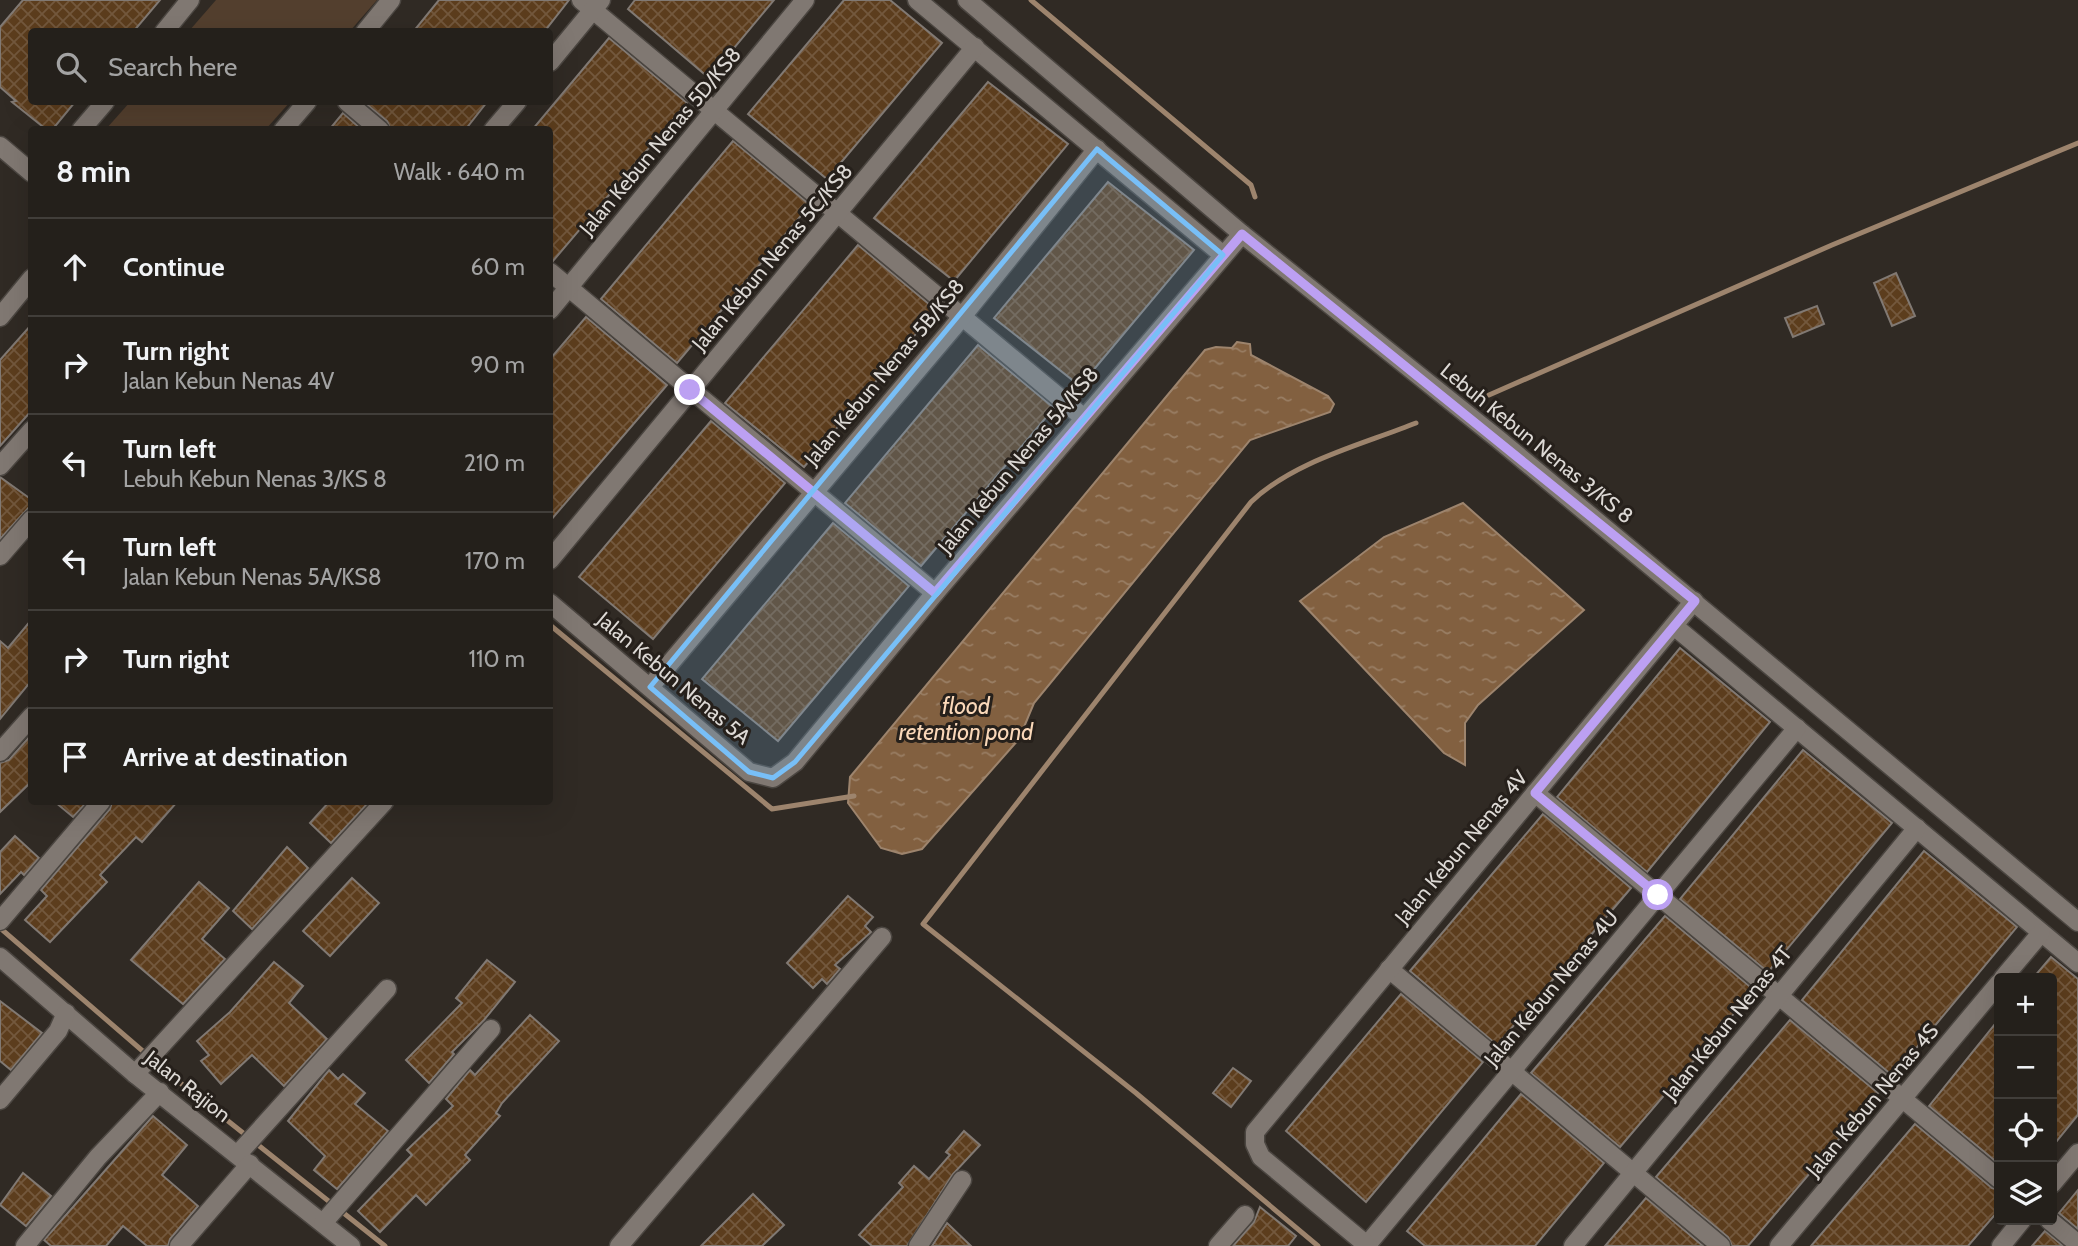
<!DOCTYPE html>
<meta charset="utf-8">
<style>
:root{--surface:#24201b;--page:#2c2824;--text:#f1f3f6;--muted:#a3a3a3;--line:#413e3a}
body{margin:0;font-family:Cabin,sans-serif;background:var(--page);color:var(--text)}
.controls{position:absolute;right:21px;bottom:21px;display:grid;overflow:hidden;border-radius:7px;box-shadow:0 7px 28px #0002}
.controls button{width:63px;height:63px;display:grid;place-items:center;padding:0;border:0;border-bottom:2px solid var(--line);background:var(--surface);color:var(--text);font:35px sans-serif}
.stop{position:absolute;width:21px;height:21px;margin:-16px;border:5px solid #bca0f2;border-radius:50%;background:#fff}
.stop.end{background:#bca0f2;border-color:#fff;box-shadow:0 2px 7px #0008}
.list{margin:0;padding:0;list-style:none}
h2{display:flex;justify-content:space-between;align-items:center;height:91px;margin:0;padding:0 28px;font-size:30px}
h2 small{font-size:23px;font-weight:400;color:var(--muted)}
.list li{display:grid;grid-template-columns:46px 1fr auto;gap:21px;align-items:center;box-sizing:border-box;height:98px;padding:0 28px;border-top:2px solid var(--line)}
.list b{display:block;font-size:26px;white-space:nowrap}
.list p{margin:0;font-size:23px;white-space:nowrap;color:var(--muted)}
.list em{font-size:23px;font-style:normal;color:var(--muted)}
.icon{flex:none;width:38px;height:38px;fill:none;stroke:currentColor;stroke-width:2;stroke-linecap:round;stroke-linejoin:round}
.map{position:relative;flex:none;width:2078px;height:1246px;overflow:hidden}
.search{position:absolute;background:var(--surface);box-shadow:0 7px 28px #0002;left:28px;top:28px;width:525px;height:77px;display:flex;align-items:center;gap:18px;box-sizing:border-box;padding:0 24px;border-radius:7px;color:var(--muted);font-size:26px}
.panel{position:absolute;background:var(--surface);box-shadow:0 7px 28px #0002;left:28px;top:126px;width:525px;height:679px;border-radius:7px}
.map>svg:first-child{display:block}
</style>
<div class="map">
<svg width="2078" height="1246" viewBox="0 0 2078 1246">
<defs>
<pattern id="water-ripples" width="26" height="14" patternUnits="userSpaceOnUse" patternTransform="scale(1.75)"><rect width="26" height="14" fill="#826040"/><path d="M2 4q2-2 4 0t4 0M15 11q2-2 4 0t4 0" fill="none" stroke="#997e64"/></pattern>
<pattern id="building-cross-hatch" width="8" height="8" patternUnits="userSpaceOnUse" patternTransform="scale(1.75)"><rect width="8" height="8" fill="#5c3d1d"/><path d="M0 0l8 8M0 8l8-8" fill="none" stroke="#73583d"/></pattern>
</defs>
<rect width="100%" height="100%" fill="#302a24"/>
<g fill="#533f2e">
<polygon points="216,0 377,0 350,31 189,31"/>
<polygon points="130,102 290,102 266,129 106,129"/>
</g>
<g fill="url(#water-ripples)" stroke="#9d846d" stroke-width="2">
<polygon points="1237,342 1250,344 1251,355 1328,396 1334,404 1330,412 1250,440 1034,703 1019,739 922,849 902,854 881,848 848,803 850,777 1205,350 1216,347 1232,348"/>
<polygon points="1463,503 1584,610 1478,705 1465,723 1465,765 1444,753 1300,601 1384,537"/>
</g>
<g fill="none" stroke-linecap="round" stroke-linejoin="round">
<g stroke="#9d846d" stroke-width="5">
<polyline points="1031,0 1251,185 1255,197"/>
<polyline points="1489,395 1832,245 2078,143"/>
<polyline points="550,625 772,809 854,796"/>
<polyline points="0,928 174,1078 385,1246"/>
<path d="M1318,1246L1136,1093L923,924L1251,502C1294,461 1361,445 1416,423"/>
</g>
</g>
<g fill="url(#building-cross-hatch)" stroke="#817973" stroke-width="2">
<polygon points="23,0 160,0 133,32 32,32 32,102 75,102 52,130 47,130 12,102 16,101 0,87 0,27"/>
<polygon points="439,0 569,0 544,32 413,32"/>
<polygon points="635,0 774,0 709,78 628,9"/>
<polygon points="844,0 890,0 942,43 827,179 748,114"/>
<polygon points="609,38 687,103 553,261 550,261 550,130 532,130"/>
<polygon points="988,82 1068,144 954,281 874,218"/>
<polygon points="364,102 487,102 465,130 391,130 387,121"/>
<polygon points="343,113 362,130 329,130"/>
<polygon points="733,141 810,205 677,363 601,299"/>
<polygon points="1108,182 1194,250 1080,386 994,318"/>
<polygon points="858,245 936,310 804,467 725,403"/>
<polygon points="1896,273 1915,316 1892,326 1874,283"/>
<polygon points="1817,306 1824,324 1793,337 1785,318"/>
<polygon points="586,317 667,385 550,521 550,359"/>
<polygon points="32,324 32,410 0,446 0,360"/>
<polygon points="978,345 1054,408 921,566 845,503"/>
<polygon points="711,421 785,483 653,639 579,577"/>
<polygon points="0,477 32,500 32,504 0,539"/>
<polygon points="833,523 909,586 778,741 702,679"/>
<polygon points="32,619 32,680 0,719 0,641 8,648"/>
<polygon points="1680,648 1770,722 1647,872 1557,797"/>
<polygon points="32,734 32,781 0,812 0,763 9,760"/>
<polygon points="1803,750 1892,823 1768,972 1680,899"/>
<polygon points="55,802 87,802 73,817"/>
<polygon points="112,802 177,802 142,842 136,837 100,875 107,882 50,942 25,920 47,896 41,890 110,809"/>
<polygon points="329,802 369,802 331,843 310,823"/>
<polygon points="1543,814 1631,888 1497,1045 1410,971"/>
<polygon points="15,836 39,858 24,875 21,872 0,894 0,852"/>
<polygon points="287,847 308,868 252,929 233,911"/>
<polygon points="1924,851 2017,927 1893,1076 1802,1000"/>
<polygon points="352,878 379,903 330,956 303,931"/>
<polygon points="199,882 229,908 202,939 225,959 183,1004 131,960"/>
<polygon points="848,896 873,917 865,926 871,932 835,965 840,969 827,984 822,979 813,988 787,963"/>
<polygon points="1665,916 1754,990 1620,1147 1531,1073"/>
<polygon points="2051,957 2078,979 2078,1115 2052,1147 2052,978 2033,978"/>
<polygon points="487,960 515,982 484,1020 452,1052 454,1054 429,1083 406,1060 462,1003 456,998"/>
<polygon points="274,962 303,986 289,1003 327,1039 284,1086 252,1055 221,1084 201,1061 209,1055 197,1041 230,1012"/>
<polygon points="1401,994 1483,1062 1366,1202 1286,1131"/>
<polygon points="0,1001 42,1033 11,1070 0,1061"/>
<polygon points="530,1015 559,1041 502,1103 496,1113 500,1116 465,1155 470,1160 426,1205 416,1195 380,1232 358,1211 412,1155 407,1150 453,1106 446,1099 470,1070 475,1075"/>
<polygon points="1999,1019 1999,1164 1929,1106"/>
<polygon points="1790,1020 1878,1093 1748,1246 1732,1246 1728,1237 1656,1177"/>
<polygon points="1233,1068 1251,1081 1231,1107 1213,1093"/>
<polygon points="329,1070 338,1079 343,1074 365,1093 355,1104 388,1131 337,1189 314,1170 325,1156 288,1121"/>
<polygon points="1521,1094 1604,1163 1535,1246 1425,1246 1407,1231"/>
<polygon points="153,1116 187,1145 162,1175 198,1206 170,1239 168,1246 147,1246 123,1226 106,1246 51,1246 44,1240"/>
<polygon points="1915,1124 1992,1188 1999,1190 1999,1210 1968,1246 1811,1246"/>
<polygon points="964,1131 980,1145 953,1174 907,1246 872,1246 859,1235 903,1187 899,1183 914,1166 929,1179 950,1155 946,1152"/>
<polygon points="23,1173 51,1196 26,1226 0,1205"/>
<polygon points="2078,1190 2078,1229 2059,1213"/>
<polygon points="753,1194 784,1225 762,1246 701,1246"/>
<polygon points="1646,1198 1703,1246 1605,1246"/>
<polygon points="1260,1207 1296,1236 1288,1246 1233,1246 1254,1222"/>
<polygon points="947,1223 971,1246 932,1246"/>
<polygon points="2045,1231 2063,1246 2032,1246"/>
</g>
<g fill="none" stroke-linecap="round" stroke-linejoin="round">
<g stroke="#4b4641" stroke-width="21">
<g id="minor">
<polyline points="581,0 1084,418"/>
<polyline points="917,0 1223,255"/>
<polyline points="967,0 1242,234 1498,439 2078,922"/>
<polyline points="164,32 190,0"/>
<polyline points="365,32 391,0"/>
<polyline points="550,62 601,0"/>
<polyline points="347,102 380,130"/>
<polyline points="81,130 105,102"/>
<polyline points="283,130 307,102"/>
<polyline points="493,130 517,102"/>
<polyline points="0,146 32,173"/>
<polyline points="550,272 935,593"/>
<polyline points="550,310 805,0"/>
<polyline points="0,317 32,278"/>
<polyline points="0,466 32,430"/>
<polyline points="0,556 32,519"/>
<polyline points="550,560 975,47"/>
<polyline points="550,603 749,772 773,778 795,762 935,593 1242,234"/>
<polyline points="1674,626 2078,963"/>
<polyline points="650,687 952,329 1097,149"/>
<polyline points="0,752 32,716"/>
<polyline points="1535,793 1999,1179"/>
<polyline points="0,921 101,802"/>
<polyline points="0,957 135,1074 351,1246"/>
<polyline points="1389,969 1721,1246"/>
<polyline points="2003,978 2041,933"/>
<polyline points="135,1074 384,802"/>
<polyline points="0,1100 58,1031 66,1013"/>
<polyline points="238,1154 387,989"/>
<polyline points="2052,1184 2078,1153"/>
<polyline points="2049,1220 2078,1244"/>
<polyline points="323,1223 491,1029"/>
<polyline points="1367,1245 1797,728"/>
<polyline points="25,1246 98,1157 160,1092"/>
<polyline points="179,1246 250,1164"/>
<polyline points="619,1246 882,937"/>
<polyline points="918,1246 962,1180"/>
<polyline points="1218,1246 1245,1215"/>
<polyline points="1368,1246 1261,1157 1255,1144 1255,1132 1694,601"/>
<polyline points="1573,1246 1917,828"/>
<polyline points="1779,1246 1999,983"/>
<polyline points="2001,1246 2022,1220"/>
</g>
</g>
<use href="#minor" stroke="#807872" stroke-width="18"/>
</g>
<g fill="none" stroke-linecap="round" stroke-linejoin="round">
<polyline stroke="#bca0f2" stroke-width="9" points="690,390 935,593 1242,234 1695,601 1535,793 1658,895"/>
</g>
<path fill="#78bff7" fill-opacity="0.2" stroke="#78bff7" stroke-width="5" stroke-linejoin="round" d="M1097,149L1223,255L795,762L773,778L749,772L650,687Z"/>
<g text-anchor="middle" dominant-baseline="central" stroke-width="6" stroke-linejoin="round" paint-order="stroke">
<g font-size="21" fill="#ddd9d5" stroke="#26201b">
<text transform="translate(660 141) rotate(-50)">Jalan Kebun Nenas 5D/KS8</text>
<text transform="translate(772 257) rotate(-50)">Jalan Kebun Nenas 5C/KS8</text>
<text transform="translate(884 372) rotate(-50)">Jalan Kebun Nenas 5B/KS8</text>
<text transform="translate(1537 443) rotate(39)">Lebuh Kebun Nenas 3/KS 8</text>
<text transform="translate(1018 460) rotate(-50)">Jalan Kebun Nenas 5A/KS8</text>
<text transform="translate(674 678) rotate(40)">Jalan Kebun Nenas 5A</text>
<text transform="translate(1461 847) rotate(-50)">Jalan Kebun Nenas 4V</text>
<text transform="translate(1551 988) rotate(-50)">Jalan Kebun Nenas 4U</text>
<text transform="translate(1727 1023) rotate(-51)">Jalan Kebun Nenas 4T</text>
<text transform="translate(188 1086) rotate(38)">Jalan Rajion</text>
<text transform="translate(1872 1100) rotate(-50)">Jalan Kebun Nenas 4S</text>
</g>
<g font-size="23" font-style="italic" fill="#fad8b9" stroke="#26201b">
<text x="966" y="706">flood<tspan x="966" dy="26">retention pond</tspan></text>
</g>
</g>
</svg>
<div class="controls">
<button>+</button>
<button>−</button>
<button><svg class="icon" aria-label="locate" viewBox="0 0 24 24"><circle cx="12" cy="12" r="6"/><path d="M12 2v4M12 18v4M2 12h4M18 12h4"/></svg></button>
<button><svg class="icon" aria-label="layers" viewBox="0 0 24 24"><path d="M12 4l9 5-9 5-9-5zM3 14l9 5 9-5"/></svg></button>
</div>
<div class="stop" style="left:1658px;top:895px"></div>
<div class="stop end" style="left:690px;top:390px"></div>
<div class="search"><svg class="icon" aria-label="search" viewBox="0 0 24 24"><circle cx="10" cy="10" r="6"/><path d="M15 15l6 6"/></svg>Search here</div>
<section class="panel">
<h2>8 min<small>Walk · 640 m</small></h2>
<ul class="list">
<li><svg class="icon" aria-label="ahead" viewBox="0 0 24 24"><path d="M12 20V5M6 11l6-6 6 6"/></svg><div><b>Continue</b></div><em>60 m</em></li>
<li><svg class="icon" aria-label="right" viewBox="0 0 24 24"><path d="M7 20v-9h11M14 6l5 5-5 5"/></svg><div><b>Turn right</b><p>Jalan Kebun Nenas 4V</p></div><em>90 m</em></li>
<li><svg class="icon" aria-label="left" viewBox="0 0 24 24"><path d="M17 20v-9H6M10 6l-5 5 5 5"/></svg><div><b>Turn left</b><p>Lebuh Kebun Nenas 3/KS 8</p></div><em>210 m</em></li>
<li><svg class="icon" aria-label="left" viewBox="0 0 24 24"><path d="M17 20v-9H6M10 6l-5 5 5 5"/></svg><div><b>Turn left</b><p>Jalan Kebun Nenas 5A/KS8</p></div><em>170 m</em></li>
<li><svg class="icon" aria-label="right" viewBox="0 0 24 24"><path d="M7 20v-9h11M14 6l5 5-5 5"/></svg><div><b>Turn right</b></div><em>110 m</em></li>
<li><svg class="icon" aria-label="arrive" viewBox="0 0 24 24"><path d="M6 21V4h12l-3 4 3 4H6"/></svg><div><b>Arrive at destination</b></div></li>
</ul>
</section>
</div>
